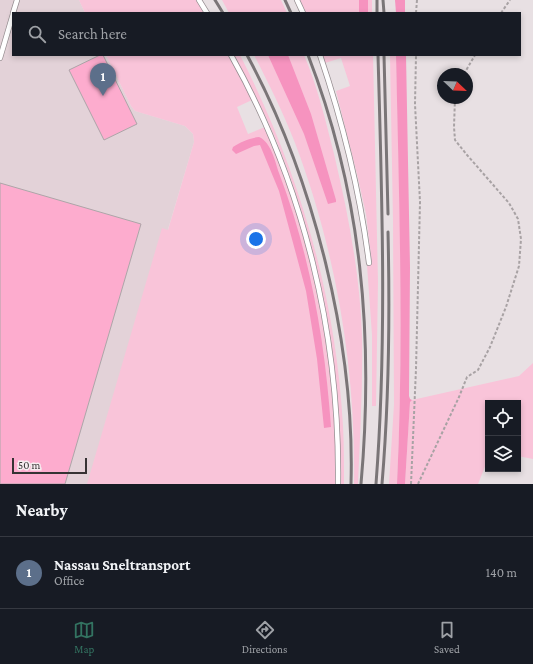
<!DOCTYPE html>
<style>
:root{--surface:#171b24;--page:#20242c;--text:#f1f3f6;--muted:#9ea1a6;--line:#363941;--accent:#337361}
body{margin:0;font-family:"Crimson Pro",serif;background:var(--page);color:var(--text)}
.controls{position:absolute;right:12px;bottom:12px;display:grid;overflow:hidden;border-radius:0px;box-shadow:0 2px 6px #0003}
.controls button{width:36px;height:36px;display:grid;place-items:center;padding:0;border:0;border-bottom:1px solid var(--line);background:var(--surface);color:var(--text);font:20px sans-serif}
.compass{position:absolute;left:437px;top:68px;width:36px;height:36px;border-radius:50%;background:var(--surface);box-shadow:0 2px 6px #0003;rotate:113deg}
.scale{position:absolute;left:12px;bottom:10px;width:75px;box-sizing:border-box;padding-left:4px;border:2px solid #363334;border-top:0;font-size:11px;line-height:14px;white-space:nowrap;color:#363334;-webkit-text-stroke:3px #f6edf0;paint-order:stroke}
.you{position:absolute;left:256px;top:239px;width:14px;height:14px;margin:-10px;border:3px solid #fff;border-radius:50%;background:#1a73e8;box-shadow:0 0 0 6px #1a73e833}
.badge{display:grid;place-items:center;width:26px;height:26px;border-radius:50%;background:var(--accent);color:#fff;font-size:13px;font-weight:700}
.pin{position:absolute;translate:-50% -33px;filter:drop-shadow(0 1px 2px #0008)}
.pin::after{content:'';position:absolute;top:21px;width:14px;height:12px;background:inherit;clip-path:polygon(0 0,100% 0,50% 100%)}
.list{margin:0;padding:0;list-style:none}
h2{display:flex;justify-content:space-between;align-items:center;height:52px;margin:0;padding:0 16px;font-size:17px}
h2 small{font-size:13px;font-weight:400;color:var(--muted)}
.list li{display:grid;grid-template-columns:26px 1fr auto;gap:12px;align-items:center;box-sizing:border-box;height:72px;padding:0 16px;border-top:1px solid var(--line)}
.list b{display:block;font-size:15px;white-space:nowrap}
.list p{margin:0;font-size:13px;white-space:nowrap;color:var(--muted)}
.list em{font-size:13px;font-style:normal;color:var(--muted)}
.icon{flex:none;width:22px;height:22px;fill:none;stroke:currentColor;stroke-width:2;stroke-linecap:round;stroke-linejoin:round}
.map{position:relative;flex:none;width:533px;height:484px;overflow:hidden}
.search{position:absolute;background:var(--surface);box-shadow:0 2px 6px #0003;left:12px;right:12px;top:12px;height:44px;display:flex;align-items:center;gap:10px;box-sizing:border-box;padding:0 14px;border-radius:0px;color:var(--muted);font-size:15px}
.sheet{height:124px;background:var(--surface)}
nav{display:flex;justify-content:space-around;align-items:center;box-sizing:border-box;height:56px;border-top:1px solid var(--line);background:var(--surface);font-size:11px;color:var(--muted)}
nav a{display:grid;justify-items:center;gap:2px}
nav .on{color:var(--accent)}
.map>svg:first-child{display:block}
</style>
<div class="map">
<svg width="533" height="484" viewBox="0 0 533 484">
<rect width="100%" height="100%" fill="#e8e0e3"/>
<polygon fill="#e3d2d8" points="0,0 79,0 85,13 13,13 13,55 106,55 131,106 135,111 185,126 193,134 194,142 92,484 0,484"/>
<g fill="#f9c4d9">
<polygon points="79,0 196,0 204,13 85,13"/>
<polygon points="222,0 281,0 287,13 229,13"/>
<polygon points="300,0 372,0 372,13 306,13"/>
<path d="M106,55H229L252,100L237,107L248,134L265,127C289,181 306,239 318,297C322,318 327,339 329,360C334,401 335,443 337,484H87L162,228L168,230L194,142L193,134L185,126L135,111L131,106Z"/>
<path d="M234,55H240C299,170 336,297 343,426C344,446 344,465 344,484H340C342,370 321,256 280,150C267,117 250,86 234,55Z"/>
<path d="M254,55H304C317,85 326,122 334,154C348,213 360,274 362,336C363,385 360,435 358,484H354C356,368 336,251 295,143C283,112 269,84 254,55Z"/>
<polygon points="322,55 373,55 378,282 376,406 372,406 372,335 367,265 372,264 366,214 357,174 336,91 350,86 341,58 325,63"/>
<path d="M390,55H396C400,198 404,341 397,484H389L394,404L393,221Z"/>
<polygon points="533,363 533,459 518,456 518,403 488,403 488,459 478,484 405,484 410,401 412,400 519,376"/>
</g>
<g fill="#f693bf">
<rect x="359" y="0" width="9" height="13"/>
<polygon points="395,0 405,0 405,13 396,13"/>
<polygon points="268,55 288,55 311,114 336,200 336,202 328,204 304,134"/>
<path d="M396,55H406L410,267L409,396L410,399L412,400L410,402L405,484H397C404,341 399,198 396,55Z"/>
<path d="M259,137C271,142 275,161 279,173C310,254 325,341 331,427L324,428L317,359L306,291L279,191L260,145L254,146L236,154L232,150L233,147C240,142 250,138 259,137Z"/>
</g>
<g fill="#fdacce" stroke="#ada5a8">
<polygon points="100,55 103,55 137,124 104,140 69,70"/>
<polygon points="0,183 141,224 65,484 0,484"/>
</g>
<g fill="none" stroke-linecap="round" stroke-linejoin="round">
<g stroke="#958d90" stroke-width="6">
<g id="lane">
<polyline points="199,0 207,13"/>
<polyline points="297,0 303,13"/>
<polyline points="13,13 17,0"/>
<path d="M231,55C304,185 340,335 338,484"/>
<path d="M320,55C343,123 360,192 369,263"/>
<polyline points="0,58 13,14"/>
</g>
</g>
<g stroke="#a8a2a4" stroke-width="2" stroke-dasharray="3 2" stroke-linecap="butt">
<polyline points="416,13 417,0"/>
<polyline points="501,13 510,0"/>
<polyline points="464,74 475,55"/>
<polyline points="411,484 416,369 420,202 415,104 416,55"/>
<polyline points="418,484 459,397 467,377 478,370 490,347 506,307 519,266 521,239 518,219 509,203 467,155 455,140 454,127 455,98"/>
</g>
<use href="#lane" stroke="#fff" stroke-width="4.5"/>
<g stroke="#7a7577" stroke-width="3">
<polyline points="215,0 223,13"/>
<polyline points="285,0 291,13"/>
<polyline points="377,0 377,13"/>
<polyline points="383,0 384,13"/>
<path d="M247,55C314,179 355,343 351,484"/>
<path d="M308,55C362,194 374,337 361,484"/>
<polyline points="384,55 388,214"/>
<path d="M376,484C387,341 382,198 378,55"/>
<path d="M382,484C389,400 390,316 388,232"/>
</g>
</g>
</svg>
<div class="controls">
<button><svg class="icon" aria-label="locate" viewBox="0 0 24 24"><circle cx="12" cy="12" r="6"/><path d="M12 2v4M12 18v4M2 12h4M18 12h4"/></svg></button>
<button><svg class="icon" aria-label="layers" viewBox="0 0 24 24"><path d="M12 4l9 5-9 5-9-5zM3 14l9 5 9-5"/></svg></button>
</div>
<svg class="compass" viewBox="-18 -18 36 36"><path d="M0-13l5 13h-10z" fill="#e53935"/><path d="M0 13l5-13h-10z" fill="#9ea1a6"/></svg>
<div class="scale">50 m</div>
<div class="you"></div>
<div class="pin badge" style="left:103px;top:96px;background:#5c6f8a">1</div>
<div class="search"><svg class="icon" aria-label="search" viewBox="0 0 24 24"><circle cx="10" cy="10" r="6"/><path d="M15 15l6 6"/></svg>Search here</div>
</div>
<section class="sheet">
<h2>Nearby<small></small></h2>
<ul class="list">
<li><span class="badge" style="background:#5c6f8a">1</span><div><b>Nassau Sneltransport</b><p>Office</p></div><em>140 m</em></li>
</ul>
</section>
<nav>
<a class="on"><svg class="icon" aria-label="map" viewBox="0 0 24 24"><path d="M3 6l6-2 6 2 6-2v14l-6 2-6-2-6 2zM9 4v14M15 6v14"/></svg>Map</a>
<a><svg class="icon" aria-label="directions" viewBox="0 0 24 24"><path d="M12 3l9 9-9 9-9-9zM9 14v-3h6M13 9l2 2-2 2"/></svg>Directions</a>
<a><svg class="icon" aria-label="saved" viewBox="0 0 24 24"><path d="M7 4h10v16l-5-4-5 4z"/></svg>Saved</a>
</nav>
